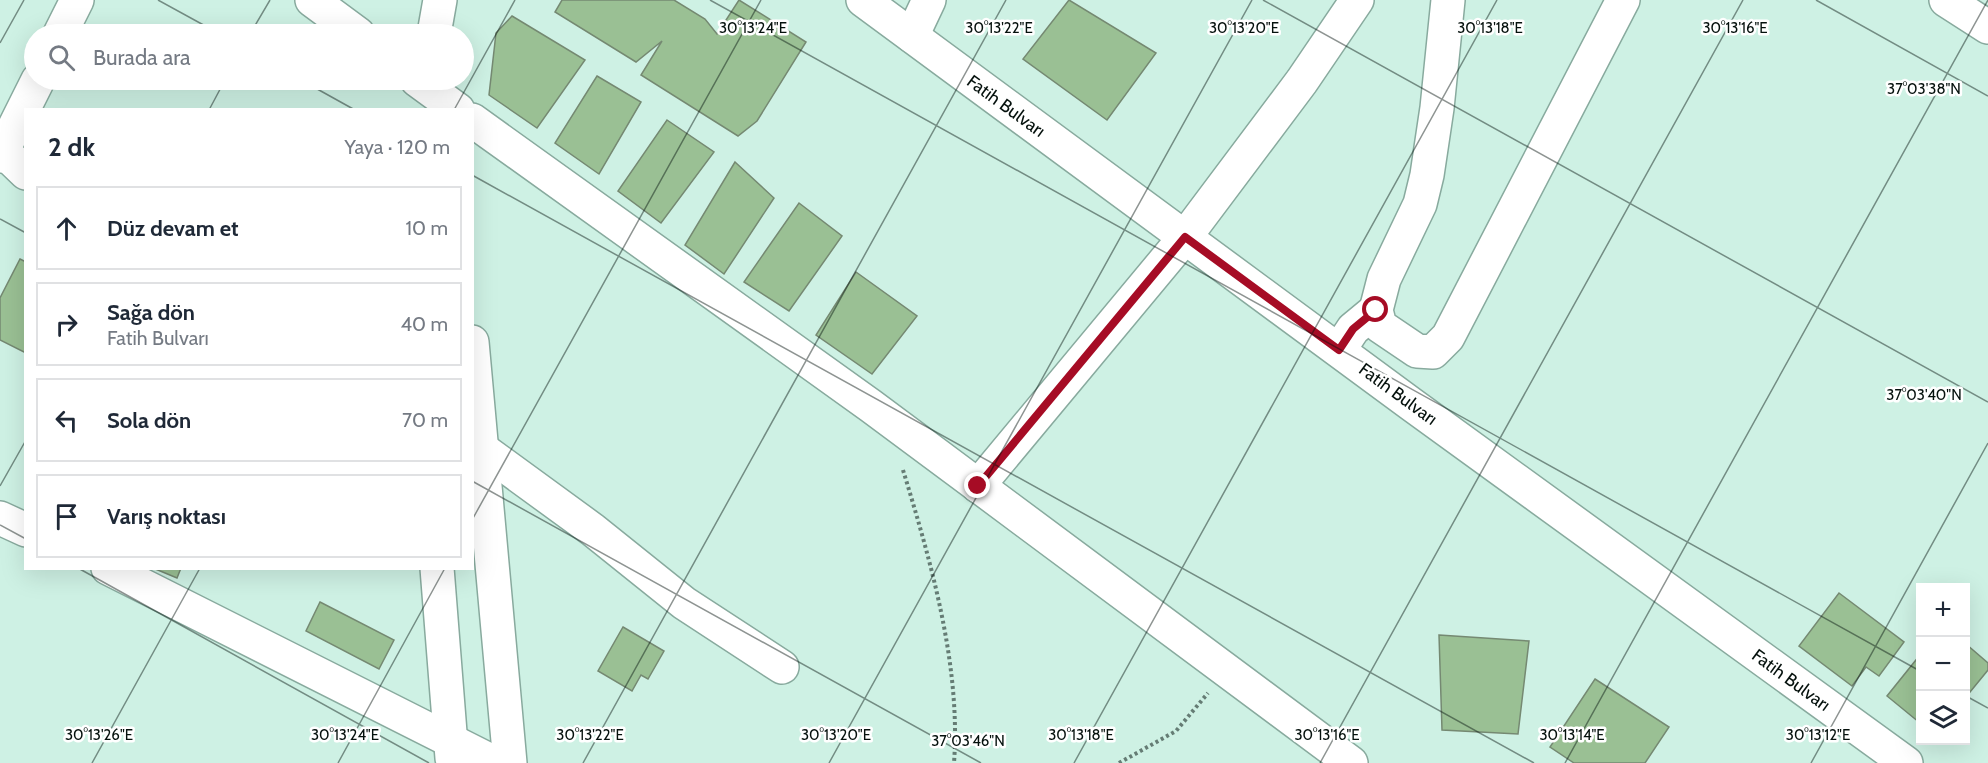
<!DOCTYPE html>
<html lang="tr">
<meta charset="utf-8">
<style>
:root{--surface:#fff;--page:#f2f2f3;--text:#1f2937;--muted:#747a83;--line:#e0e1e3}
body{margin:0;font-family:Cabin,sans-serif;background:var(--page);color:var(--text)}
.controls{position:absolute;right:18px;bottom:18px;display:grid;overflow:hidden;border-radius:0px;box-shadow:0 6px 24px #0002}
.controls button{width:54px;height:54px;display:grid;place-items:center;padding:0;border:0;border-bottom:2px solid var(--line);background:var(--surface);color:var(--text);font:30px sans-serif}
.stop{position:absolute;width:18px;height:18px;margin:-14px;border:4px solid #a60c25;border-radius:50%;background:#fff}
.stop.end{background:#a60c25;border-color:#fff;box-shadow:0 2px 6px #0008}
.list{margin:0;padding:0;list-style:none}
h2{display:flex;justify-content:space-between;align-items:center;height:78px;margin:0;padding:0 24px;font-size:26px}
h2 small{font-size:20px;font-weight:400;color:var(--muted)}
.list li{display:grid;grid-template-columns:39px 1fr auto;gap:18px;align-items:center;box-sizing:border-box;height:84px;margin:0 12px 12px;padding:0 12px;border:2px solid var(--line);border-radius:0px}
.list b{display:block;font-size:22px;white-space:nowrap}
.list p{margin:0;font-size:20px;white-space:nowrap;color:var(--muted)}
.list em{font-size:20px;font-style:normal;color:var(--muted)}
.icon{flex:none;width:33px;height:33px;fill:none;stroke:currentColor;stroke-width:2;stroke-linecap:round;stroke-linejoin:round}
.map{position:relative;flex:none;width:1988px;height:763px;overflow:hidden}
.search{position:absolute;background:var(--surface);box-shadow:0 6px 24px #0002;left:24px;top:24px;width:450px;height:66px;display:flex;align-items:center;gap:15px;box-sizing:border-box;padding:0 21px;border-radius:33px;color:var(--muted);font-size:22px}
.panel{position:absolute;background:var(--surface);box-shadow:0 6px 24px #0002;left:24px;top:108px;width:450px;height:462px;border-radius:0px}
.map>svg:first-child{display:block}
</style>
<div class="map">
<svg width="1988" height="763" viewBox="0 0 1988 763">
<rect width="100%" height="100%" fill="#cef1e4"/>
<g fill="#9ac094" stroke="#758972" stroke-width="1.5">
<polygon points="562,0 674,0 705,19 717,34 739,0 806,42 757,121 738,136 641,75 662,41 636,62 555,12"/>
<polygon points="1069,0 1156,53 1107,120 1023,59"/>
<polygon points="512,16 585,60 537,128 489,95 496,33"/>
<polygon points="597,76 641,102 599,174 555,143"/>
<polygon points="667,120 714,152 661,223 618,191"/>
<polygon points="735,162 774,198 724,274 685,245"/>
<polygon points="799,203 842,236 789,311 744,282"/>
<polygon points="20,259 26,262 26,353 0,340 0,298"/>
<polygon points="856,272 917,316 872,374 816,335"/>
<polygon points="153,568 181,568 177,578"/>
<polygon points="1839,593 1904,642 1879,676 1866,667 1852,686 1799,646"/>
<polygon points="320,602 394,640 379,669 306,631"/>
<polygon points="623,627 664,651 648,679 641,675 632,691 598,671"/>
<polygon points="1439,635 1529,641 1518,734 1442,730"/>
<polygon points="1966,644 1988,663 1988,670 1966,697"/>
<polygon points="1920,655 1920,723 1887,696"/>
<polygon points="1595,679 1669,727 1645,763 1574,763 1550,747"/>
</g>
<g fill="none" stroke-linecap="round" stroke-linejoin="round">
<g stroke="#88aa9e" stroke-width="36">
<g id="minor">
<polyline points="312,0 358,34"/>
<polyline points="1448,0 1437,108 1427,175 1420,204 1384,279 1376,310 1380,326 1417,351 1433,352 1448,337 1623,0"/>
<polyline points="60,34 77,0"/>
<polyline points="434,34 440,0"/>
<polyline points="912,36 929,0"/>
<polyline points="417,80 458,110"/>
<polyline points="472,120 871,406 1351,763"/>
<polyline points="3,151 26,173"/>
<polyline points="0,156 38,80"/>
<polyline points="472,342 510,763"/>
<polyline points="1339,350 1353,329 1376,310"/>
<polyline points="472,445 482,449 593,530 684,603 782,667"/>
<polyline points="978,486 1185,237 1302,81 1357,0"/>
<polyline points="0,518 26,530"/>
<polyline points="108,568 495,763"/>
<polyline points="437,568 452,758"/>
</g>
</g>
<g stroke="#88aa9e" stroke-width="36">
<g id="major">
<polyline points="863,0 1411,404 1906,763"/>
<polyline points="1946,0 1988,27"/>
</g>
</g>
<g stroke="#657c74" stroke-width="4" stroke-dasharray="3 3" stroke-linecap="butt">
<path d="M903,470C931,562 961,666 954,763"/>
<polyline points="1119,763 1176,731 1208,693"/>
</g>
<use href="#minor" stroke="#fff" stroke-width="33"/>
<use href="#major" stroke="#fff" stroke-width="33"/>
</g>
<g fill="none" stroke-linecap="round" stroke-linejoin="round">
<polyline stroke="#a60c25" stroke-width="8" points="978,486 1185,237 1339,350 1353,329 1376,310"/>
</g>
<path fill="none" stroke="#05110d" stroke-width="1.5" stroke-opacity="0.45" d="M158,0L220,34M710,0L1920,671M1263,0L1988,402M1816,0L1988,96M250,34L270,0M0,43L24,0M301,80L355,110M209,110L225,80M454,110L515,0M472,175L1534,763M0,219L26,233M472,481L981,763M0,486L26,440M472,520L761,0M0,525L26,539M78,568L429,763M1966,696L1988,708M92,763L200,568M338,763L445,568M583,763L1006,0M829,763L1252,0M1074,763L1497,0M1320,763L1743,0M1565,763L1988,0M1811,763L1988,443"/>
<g text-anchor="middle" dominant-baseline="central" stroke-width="5" stroke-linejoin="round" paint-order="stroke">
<g font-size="18" fill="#05110d" stroke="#fff">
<text transform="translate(1006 106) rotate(36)">Fatih Bulvarı</text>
<text transform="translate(1398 394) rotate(36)">Fatih Bulvarı</text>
<text transform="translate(1791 680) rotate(36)">Fatih Bulvarı</text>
</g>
</g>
<g font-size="15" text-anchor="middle" fill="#05110d" stroke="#fff" stroke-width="5" stroke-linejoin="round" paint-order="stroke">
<text x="753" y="33">30°13'24"E</text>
<text x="999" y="33">30°13'22"E</text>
<text x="1244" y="33">30°13'20"E</text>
<text x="1490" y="33">30°13'18"E</text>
<text x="1735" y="33">30°13'16"E</text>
<text x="1924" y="94">37°03'38"N</text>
<text x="1924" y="400">37°03'40"N</text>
<text x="99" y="740">30°13'26"E</text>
<text x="345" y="740">30°13'24"E</text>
<text x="590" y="740">30°13'22"E</text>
<text x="836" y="740">30°13'20"E</text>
<text x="1081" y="740">30°13'18"E</text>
<text x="1327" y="740">30°13'16"E</text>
<text x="1572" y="740">30°13'14"E</text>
<text x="1818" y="740">30°13'12"E</text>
<text x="968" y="746">37°03'46"N</text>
</g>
</svg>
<div class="controls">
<button>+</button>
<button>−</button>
<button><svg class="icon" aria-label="layers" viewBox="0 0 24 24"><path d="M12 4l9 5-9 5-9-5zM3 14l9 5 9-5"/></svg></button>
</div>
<div class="stop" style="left:1376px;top:310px"></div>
<div class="stop end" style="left:978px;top:486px"></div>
<div class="search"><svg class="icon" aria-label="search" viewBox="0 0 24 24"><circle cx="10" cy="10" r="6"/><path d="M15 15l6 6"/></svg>Burada ara</div>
<section class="panel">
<h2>2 dk<small>Yaya · 120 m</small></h2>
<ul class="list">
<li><svg class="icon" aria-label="ahead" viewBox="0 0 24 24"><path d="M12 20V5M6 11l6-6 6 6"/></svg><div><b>Düz devam et</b></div><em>10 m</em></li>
<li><svg class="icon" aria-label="right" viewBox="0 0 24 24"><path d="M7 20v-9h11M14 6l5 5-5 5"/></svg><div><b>Sağa dön</b><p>Fatih Bulvarı</p></div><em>40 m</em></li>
<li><svg class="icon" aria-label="left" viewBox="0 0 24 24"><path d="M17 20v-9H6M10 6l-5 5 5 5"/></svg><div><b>Sola dön</b></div><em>70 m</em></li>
<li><svg class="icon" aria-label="arrive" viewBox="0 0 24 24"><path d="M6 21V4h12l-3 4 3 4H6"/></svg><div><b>Varış noktası</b></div></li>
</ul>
</section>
</div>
